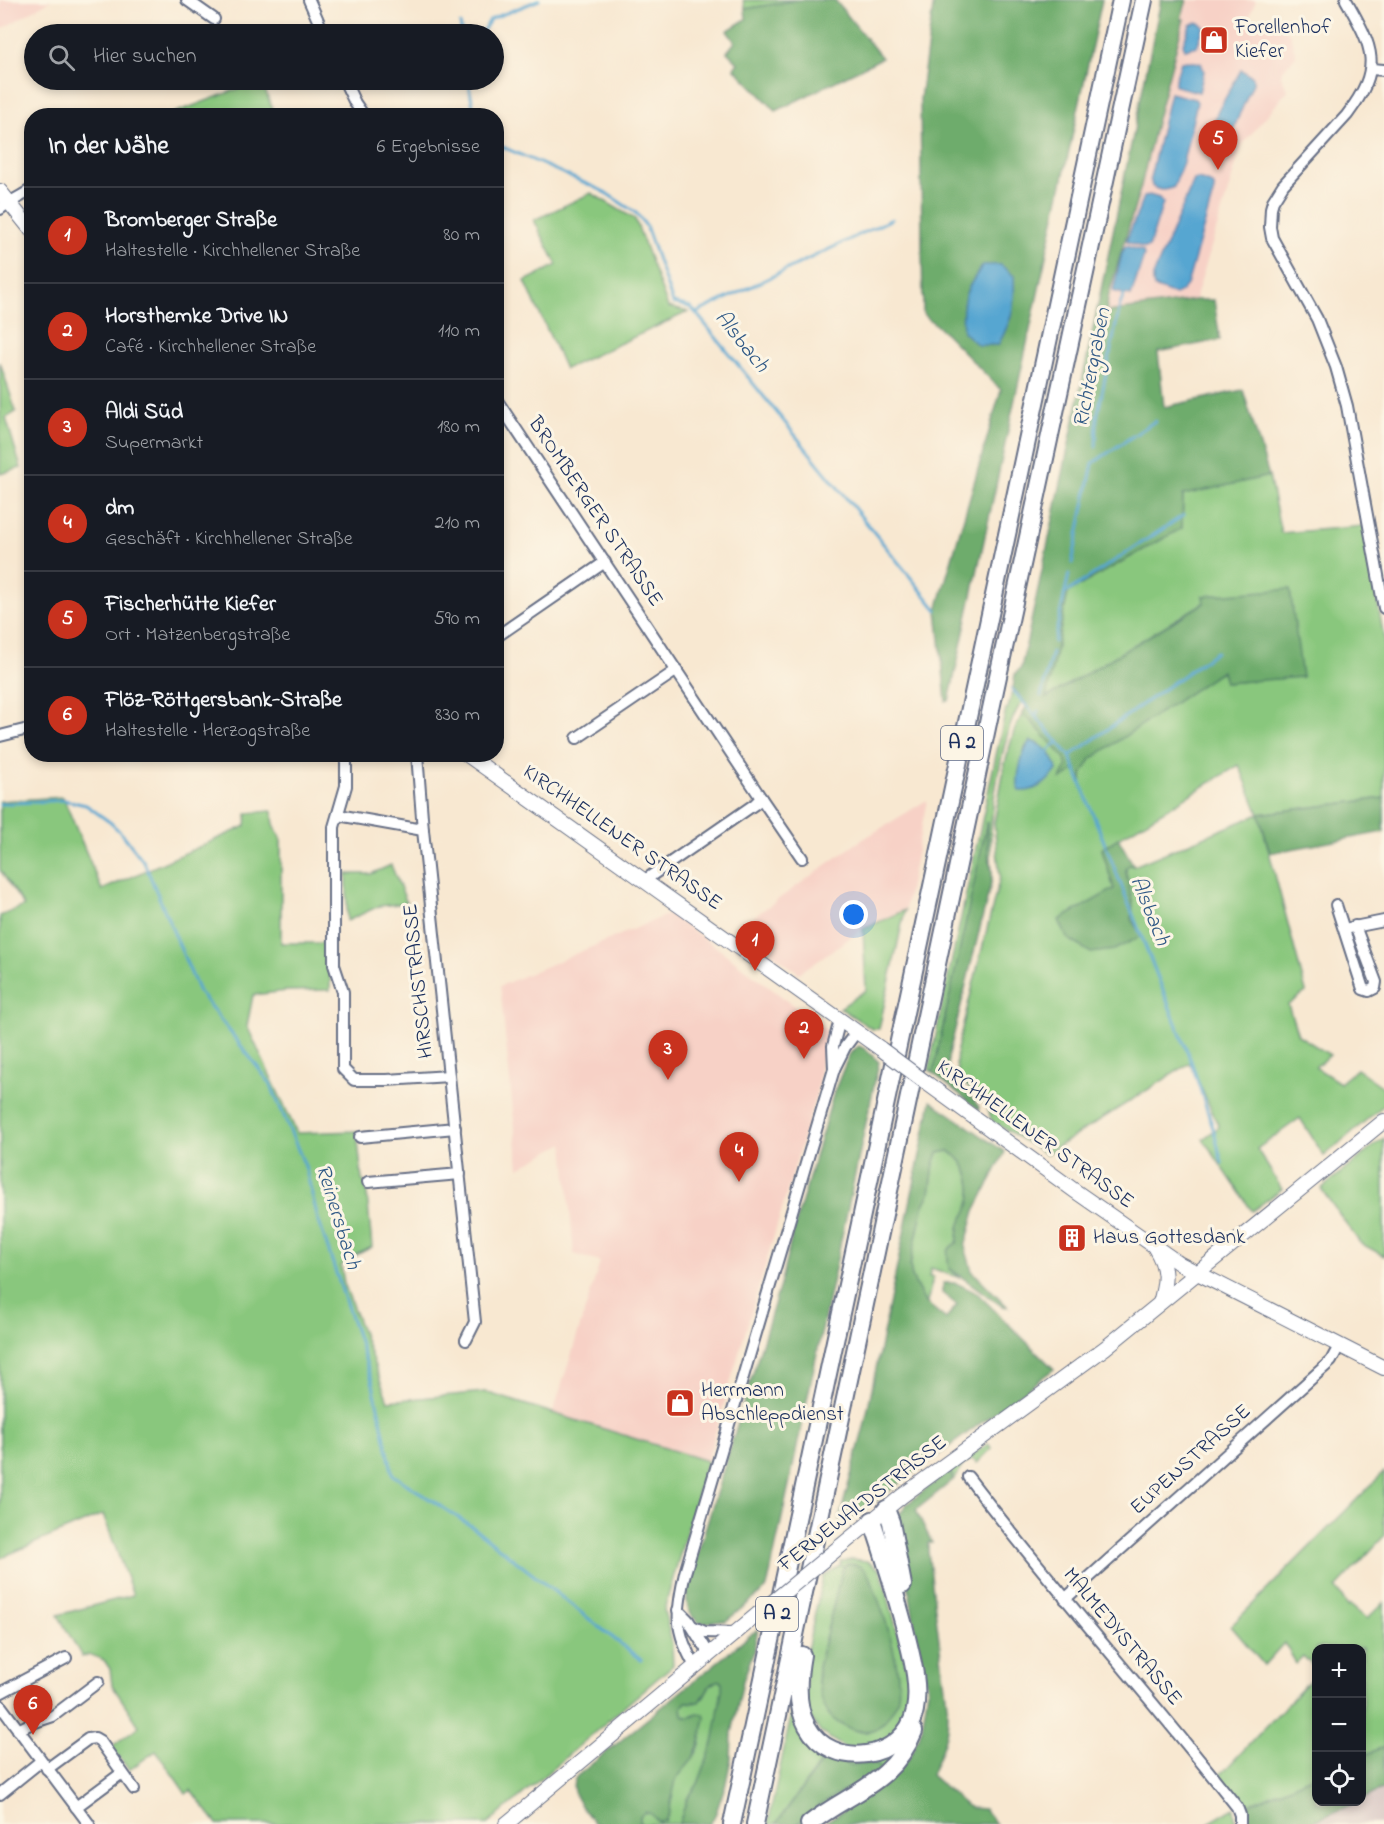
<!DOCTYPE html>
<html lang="de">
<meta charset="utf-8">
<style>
:root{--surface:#171b24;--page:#20242c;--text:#f1f3f6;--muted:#9ea1a6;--line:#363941;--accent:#c8321e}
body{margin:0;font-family:"Indie Flower",sans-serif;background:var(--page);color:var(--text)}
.controls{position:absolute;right:18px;bottom:18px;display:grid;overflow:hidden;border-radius:12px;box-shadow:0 3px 9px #0003}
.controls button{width:54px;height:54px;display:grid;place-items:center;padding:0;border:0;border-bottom:2px solid var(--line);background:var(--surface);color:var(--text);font:30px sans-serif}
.you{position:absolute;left:854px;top:915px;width:21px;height:21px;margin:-15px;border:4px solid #fff;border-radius:50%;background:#1a73e8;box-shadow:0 0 0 9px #1a73e833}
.badge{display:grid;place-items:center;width:39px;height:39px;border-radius:50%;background:var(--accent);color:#fff;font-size:20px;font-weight:700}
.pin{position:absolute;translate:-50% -50px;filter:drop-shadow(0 2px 3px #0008)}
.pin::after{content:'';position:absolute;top:32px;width:21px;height:18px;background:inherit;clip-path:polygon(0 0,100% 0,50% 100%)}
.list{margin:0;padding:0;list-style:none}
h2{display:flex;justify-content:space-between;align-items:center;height:78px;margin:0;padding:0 24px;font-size:26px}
h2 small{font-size:20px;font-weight:400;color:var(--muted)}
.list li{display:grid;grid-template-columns:39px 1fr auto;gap:18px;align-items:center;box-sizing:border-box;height:96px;padding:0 24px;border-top:2px solid var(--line)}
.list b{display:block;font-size:22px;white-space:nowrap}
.list p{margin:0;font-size:20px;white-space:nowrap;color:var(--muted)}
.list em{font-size:20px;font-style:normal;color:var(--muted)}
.icon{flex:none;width:33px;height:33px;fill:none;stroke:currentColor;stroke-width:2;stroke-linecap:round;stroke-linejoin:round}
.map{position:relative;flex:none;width:1384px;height:1824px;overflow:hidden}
.search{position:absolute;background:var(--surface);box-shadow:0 3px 9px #0003;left:24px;top:24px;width:480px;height:66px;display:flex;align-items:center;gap:15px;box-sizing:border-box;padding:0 21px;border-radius:33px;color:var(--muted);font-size:22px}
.panel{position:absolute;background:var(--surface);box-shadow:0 3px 9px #0003;left:24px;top:108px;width:480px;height:654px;border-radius:24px}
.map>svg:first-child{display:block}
</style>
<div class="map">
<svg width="1384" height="1824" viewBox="0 0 1384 1824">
<rect width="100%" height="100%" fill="#fcf5e5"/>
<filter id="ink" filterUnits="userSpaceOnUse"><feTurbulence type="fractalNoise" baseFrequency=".0167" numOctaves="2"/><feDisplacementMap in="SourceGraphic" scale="12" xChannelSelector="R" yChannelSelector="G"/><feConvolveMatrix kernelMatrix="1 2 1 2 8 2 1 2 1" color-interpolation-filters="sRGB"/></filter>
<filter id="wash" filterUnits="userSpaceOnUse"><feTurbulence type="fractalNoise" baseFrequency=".008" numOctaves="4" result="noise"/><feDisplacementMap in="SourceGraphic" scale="24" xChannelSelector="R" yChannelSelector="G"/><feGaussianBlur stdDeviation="1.35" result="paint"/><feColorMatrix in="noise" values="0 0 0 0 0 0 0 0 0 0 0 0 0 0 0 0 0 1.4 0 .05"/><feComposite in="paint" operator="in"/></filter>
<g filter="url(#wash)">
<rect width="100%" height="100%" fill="#f8e8d1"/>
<g fill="#f7d1c6">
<polygon points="0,0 51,0 0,30"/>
<polygon points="1187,0 1256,0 1247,23 1274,18 1290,34 1296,56 1282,70 1281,76 1288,90 1242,145 1195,300 1106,312 1109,294 1117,262 1141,186 1157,119 1184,20 1181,19"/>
<polygon points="927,800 905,910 863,929 799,973 738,928 857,843"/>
<polygon points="669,914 715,946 826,1030 817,1091 707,1461 553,1413 600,1262 574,1254 564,1143 519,1168 500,986"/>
</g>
<polygon fill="#d2bfbf" points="1384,1789 1384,1824 1308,1824 1357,1802 1362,1802 1362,1799"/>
<g fill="#89c77d" stroke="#527b6e" stroke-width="1.5" fill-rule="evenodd">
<polygon points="743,0 797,0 745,9"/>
<polygon points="261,80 275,115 169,115"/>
<polygon points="591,193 635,219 668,307 688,312 565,369 525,281 557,265 534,220"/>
<polygon points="0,362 16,412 6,418 21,468 0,474"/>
<path d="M1269,476L1281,533L1364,526L1384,638V798L1259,814L1306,992L1288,1005L1298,1035L1330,1055L1315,1067L1340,1083L1357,1069L1384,1088V1105L1324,1156L1300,1118L1257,1149L1282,1189L1252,1211L1203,1139L1219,1127L1190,1063L1046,1154L992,1121L986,1105L960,1079L956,1064L957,1049L1000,877L994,823L1005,763L1014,731L1021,717L1024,716L1029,719L1065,757L1067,767L1061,779L1075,769L1081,782L1083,772L1091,759L1222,671L1226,683L1302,676L1203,596L1205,602L1046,698L1068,592L1182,528L1183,495ZM1030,741L1040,744L1018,786L1025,748ZM1239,765L1259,814L1134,866L1129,865L1126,868V873L1133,912L1131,919L1141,936L1060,920L1114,889L1102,849L1105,846Z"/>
<path d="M1013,688L1023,701C1012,715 1007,735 1003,752C993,792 988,831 992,872L988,852V823L986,824L971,904L944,1020L934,1073L929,1070L939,1020L1006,709L1008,708Z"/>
<polygon points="63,797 102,890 246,826 247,813 272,811 274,824 281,840 281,943 330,943 330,990 287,991 253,995 247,1026 297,1133 357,1131 362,1180 366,1184 372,1247 350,1258 341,1266 344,1283 388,1401 485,1392 707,1461 664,1610 672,1643 673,1665 488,1824 217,1824 191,1790 186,1794 156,1751 129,1770 111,1747 139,1726 112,1685 110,1669 104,1660 89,1654 82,1657 58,1615 133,1595 103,1514 0,1558 0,916 24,906 0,870 0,801"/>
<polygon points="391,865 407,903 379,906 347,921 347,874 371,874"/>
<polygon points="905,910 879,1029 872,1029 840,1008 866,990 863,929"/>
<polygon points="1384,1138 1384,1256 1360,1243 1321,1189"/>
<path d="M949,1151C970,1163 976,1189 967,1211C965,1215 962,1219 960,1224C958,1230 959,1236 957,1243C945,1248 947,1257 949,1268L960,1278L931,1268L929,1277L933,1278L927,1303L924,1301L912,1277L910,1266L923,1207L930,1193L934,1164L938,1153Z"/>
<path d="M988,1444L992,1448L977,1463L972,1459C956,1466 962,1474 953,1480L951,1470Z"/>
<polygon points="1384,1472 1384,1536 1336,1588 1348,1607 1350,1605 1367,1619 1384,1602 1384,1747 1362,1756 1362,1648 1316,1648 1316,1669 1303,1656 1296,1663 1284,1643 1264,1665 1231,1626"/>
<path d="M851,1559L867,1561L881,1570L913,1691L901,1730L878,1746L845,1748L820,1732L807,1712L805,1660L823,1576L841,1565L840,1562ZM843,1567L897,1700L883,1724L868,1732H861L842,1725L828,1714L817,1680L818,1667Z"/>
<polygon points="1316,1674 1316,1775 1243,1807 1219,1776"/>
<path d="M718,1680L723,1682L721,1703L713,1744L698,1784L687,1799L679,1824H642L640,1821V1816L644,1812L651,1814L657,1821H665C671,1808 669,1792 675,1780C679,1773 686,1768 690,1762C705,1743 703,1734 694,1714L689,1718L683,1715L682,1707L686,1702L696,1703L703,1698L710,1685Z"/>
<path d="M794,1702C799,1712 800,1726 809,1736C833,1764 875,1765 902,1741L905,1743L898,1754L878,1777L825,1809L805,1824H797L821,1804L880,1771L879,1766L875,1763C867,1763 858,1766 851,1765C837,1764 833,1752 819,1764L776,1824H768Z"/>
<polygon points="1234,1808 1236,1824 1207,1824"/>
</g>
<g fill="#6eac6c" stroke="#446e65" stroke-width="1.5">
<polygon points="797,0 835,0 882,58 776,111 734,68 738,63 727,52 735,42 727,31 746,19 745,9"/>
<polygon points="934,0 1102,0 949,701 946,701 937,610 1001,390 944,332 923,314 920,99"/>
<polygon points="1161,0 1187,0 1181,19 1184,19 1157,119 1141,186 1109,294 1106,312 1195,300 1214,300 1220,340 1158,352 1164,407 1243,390 1269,476 1183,495 1182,528 1068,592 1046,698 1204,603 1203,596 1290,589 1302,677 1225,683 1222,671 1091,759 1082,775 1081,784 1075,770 1060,780 1067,767 1064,757 1029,719 1025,716 1021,717 1027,705 1013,688 1015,674 1021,668 1063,473"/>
<polygon points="1384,798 1384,832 1270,853 1259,814"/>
<path d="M987,822L988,852L992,872V879L948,1058C947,1084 966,1088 979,1107V1110L933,1073Z"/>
<polygon points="1118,838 1134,866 1129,865 1126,868 1126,873 1133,904 1131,919 1142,936 1114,950 1091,953 1067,938 1059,920 1114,889 1102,849"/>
<path d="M859,1046L865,1049L879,1062L767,1588L726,1621L699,1623C685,1612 685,1598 689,1582L780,1285L792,1236L834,1092L849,1055L855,1048Z"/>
<path d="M931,1101L1005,1152L975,1211L965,1247L972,1271L1008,1307L1002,1306L949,1268C947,1256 945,1248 957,1243C959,1236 958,1230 960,1224C962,1219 965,1215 967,1211C976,1189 970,1163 949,1151L938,1153L934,1164L930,1193L923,1207L910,1266L912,1277L924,1301L946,1319L957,1305L942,1293V1289L944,1283H956L977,1293L1054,1369L843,1525H841L840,1516L864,1427Z"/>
<path d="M948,1472H950L953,1480L916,1510L932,1543H928V1551L948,1712C948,1740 941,1750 931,1775L964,1804L971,1808L984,1809L996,1824H822L886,1784L909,1758L922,1728L928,1689L915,1629L898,1516L907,1504Z"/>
<path d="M848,1564C855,1564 861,1565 865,1570C872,1577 874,1590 878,1599C887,1622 904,1678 897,1701C894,1709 889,1715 885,1721C873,1736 855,1732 840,1724C821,1714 817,1686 818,1667L843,1567Z"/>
<path d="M758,1629L753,1653L743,1681L732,1733L731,1759L726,1783L716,1813L710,1824H679L687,1799L698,1784L713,1744L722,1689V1682L718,1680L710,1685L700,1702H686L682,1707L683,1715L686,1717H692L697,1713L704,1714L705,1718L700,1742L692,1760L676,1779L669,1813L665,1821L659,1822L651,1814L645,1812L640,1816V1821L642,1824H595C585,1810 565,1792 577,1776Z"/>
<polygon points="1384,1747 1384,1789 1362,1799 1362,1756"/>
<polygon points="825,1759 834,1759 850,1765 875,1763 880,1766 880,1771 821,1804 797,1824 776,1824 820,1764"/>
<polygon points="1316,1775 1316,1802 1357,1802 1308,1824 1245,1824 1243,1807"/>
</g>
<g fill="#57a6d1" stroke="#396a98" stroke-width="1.5">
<polygon points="1196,22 1200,23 1204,27 1197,46 1185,49 1183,44 1190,25"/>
<polygon points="1188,61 1201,63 1204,71 1199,92 1175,86 1175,80 1181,62"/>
<polygon points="1241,70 1253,77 1253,83 1229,139 1225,142 1212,140 1209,135 1218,111"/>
<path d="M1170,93L1195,99L1197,102L1183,162L1174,187C1166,191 1160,191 1152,186L1150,178Z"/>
<polygon points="1198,179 1210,183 1214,186 1214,191 1187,285 1181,292 1175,295 1154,287 1153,283 1153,276 1194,180"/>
<polygon points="1149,195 1159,198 1163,203 1149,247 1144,248 1127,242 1127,239 1144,197"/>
<polygon points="1126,246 1143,251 1144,256 1131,296 1113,291 1122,253"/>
<path d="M983,265H1001L1014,276C1015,307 1013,318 998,345H978L963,332C961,299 964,292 983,265Z"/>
<path d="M1030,741C1044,745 1054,755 1057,770C1048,782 1036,792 1020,791C1014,780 1023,751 1030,741Z"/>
</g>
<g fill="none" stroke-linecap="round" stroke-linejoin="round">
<g stroke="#57a6d1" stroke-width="3">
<polyline points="460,24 462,34"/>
<polyline points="481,34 490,20 496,17 539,0"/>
<polyline points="468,80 475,116"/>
<polyline points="496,144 603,191 636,213 646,226 673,303 690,307 696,313 937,610"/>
<polyline points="696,313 892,219"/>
<polyline points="1096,447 1097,417 1120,305 1124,295"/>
<polyline points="1072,563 1093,463 1155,421"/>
<polyline points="1064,594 1184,515"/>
<polyline points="1054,642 1069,574"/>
<polyline points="1012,689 1070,756 1191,1061 1214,1131 1222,1163"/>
<polyline points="1041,696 1052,652"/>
<polyline points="1035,716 1038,711"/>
<polyline points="1047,752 1058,742"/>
<polyline points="1070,756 1216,652"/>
<polyline points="0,804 64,800 86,805 111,823 124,836 144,862 199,992 270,1083 305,1166 318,1219 372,1380 393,1475 474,1528 641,1660"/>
</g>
</g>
</g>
<g filter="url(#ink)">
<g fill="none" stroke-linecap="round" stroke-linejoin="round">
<g stroke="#687086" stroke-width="14">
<g id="minor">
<polyline points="187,0 214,19"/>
<polyline points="309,0 324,34"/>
<path d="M1346,0C1374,49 1383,67 1347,115L1283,185L1273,201L1271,208L1270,227L1272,238L1317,319L1336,367L1347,406L1384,608"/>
<polyline points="1371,69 1384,70"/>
<polyline points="344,80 355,103 364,116"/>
<path d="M0,209C10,201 21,197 32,189"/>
<polyline points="496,399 761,798 755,804 645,880"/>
<polyline points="496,637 605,562"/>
<polyline points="0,736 32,728"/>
<polyline points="577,738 677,670"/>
<polyline points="346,754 346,786 334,827 334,965 343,992 343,1069 354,1080 387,1080 449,1076"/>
<polyline points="417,754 423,830 475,1322 466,1340"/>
<polyline points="761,798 802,858"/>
<polyline points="338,815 423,830"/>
<polyline points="1336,905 1363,989 1369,991 1375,988 1376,982 1355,926"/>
<polyline points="1349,928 1384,921"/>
<polyline points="834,1069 833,1046 840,1020"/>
<polyline points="360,1137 455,1128"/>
<polyline points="368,1182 460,1174"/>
<path d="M968,1477C1054,1590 1149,1695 1237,1807L1240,1815V1824"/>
<polyline points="1065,1599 1331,1361 1339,1346"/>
<polyline points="678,1610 688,1620 709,1654"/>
<polyline points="692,1626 705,1632 735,1633"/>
<path d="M695,1666C674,1630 676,1613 685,1573L834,1069L845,1047L857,1031"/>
<polyline points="0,1693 66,1658"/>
<polyline points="0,1705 89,1824"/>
<polyline points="18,1730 32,1723 53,1716 98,1682"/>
<polyline points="47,1769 88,1739 95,1738 100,1741 134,1789"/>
<polyline points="0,1794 41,1761"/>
<polyline points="76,1807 122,1773"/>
</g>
</g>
<g stroke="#687086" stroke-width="16">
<g id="major">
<polyline points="0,191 32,231"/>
<polyline points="466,754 881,1049"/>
<polyline points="928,1084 1075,1191 1180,1264 1384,1368"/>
<path d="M1155,1248C1168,1269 1166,1281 1160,1303"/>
<polyline points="832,1553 902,1496 1105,1348 1384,1121"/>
<polyline points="506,1824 758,1614"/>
</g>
</g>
<g stroke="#687086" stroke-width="20">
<g id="highway">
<polyline points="886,1509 891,1522 903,1585"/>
<path d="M802,1655C798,1677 795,1705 807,1726C831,1771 905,1761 915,1710C920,1683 911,1655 905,1629C895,1592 884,1556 872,1520"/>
<polyline points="732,1824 1121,0"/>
<polyline points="755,1824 995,690 1144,0"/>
<path d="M809,1824C850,1792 893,1784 914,1731"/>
</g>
</g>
<use href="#minor" stroke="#fff" stroke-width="10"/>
<use href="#major" stroke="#fff" stroke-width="14"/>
<use href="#highway" stroke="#fff" stroke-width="16"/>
<g stroke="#687086" stroke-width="16" stroke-linecap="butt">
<g id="major-bridge">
<polyline points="881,1049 928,1084"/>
<polyline points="758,1614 832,1553"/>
</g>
</g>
<use href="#major-bridge" stroke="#fff" stroke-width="14"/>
</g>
</g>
<defs>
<g id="shop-square" transform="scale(1.5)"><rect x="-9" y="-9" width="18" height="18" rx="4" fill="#c8321e" stroke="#fcf5e5"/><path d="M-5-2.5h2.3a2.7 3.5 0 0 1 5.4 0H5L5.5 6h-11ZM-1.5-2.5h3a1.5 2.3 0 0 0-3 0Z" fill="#fff"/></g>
<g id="building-square" transform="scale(1.5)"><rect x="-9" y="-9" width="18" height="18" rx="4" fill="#c8321e" stroke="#fcf5e5"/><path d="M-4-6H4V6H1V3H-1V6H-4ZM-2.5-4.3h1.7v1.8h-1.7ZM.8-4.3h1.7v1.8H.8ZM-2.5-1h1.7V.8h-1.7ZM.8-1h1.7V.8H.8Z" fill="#fff"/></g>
</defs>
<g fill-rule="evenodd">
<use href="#shop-square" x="1214" y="40"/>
<use href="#building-square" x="1072" y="1238"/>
<use href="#shop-square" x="680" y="1403"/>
</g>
<g text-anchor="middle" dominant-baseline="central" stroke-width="6" stroke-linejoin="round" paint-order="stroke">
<g fill="#fcf5e5" stroke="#5e6a86" stroke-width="1.5">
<rect x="941" y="726" width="42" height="34" rx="4.5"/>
<rect x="756" y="1597" width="42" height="34" rx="4.5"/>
</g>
<g font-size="20" font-weight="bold" fill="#1b2f5e">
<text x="962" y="743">A 2</text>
<text x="777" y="1614">A 2</text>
</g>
<g font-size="21" fill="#1b2f5e" stroke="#fcf5e5" text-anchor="start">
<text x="1235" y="28">Forellenhof<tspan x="1235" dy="24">Kiefer</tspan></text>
<text x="1093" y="1238">Haus Gottesdank</text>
<text x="701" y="1391">Herrmann<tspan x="701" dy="24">Abschleppdienst</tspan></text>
</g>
<g font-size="21" fill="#1b2f5e" stroke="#fcf5e5">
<text transform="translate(595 512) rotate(56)">BROMBERGER STRASSE</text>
<text transform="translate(622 838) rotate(35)">KIRCHHELLENER STRASSE</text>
<text transform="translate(419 981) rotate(-96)">HIRSCHSTRASSE</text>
<text transform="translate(1035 1135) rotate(36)">KIRCHHELLENER STRASSE</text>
<text transform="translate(1191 1460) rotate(-42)">EUPENSTRASSE</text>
<text transform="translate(863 1504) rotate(-38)">FERNEWALDSTRASSE</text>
<text transform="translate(1122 1637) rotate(50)">MALMEDYSTRASSE</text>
</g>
<g font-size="22" font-style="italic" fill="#305986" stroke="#fcf5e5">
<text transform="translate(741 342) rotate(51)">Alsbach</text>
<text transform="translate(1093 368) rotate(-79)">Richtergraben</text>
<text transform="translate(1149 911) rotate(68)">Alsbach</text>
<text transform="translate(337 1217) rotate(73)">Reinersbach</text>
</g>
</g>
</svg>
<div class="controls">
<button>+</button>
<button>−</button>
<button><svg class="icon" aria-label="locate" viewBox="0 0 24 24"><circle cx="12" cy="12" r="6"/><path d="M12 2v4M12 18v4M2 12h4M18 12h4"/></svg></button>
</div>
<div class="you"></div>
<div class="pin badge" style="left:755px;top:971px">1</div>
<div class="pin badge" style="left:804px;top:1059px">2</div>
<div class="pin badge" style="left:668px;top:1080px">3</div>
<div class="pin badge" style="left:739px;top:1182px">4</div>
<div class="pin badge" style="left:1218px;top:170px">5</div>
<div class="pin badge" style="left:33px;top:1735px">6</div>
<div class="search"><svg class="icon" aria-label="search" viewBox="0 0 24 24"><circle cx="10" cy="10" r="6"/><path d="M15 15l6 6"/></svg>Hier suchen</div>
<section class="panel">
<h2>In der Nähe<small>6 Ergebnisse</small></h2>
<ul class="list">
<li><span class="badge">1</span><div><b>Bromberger Straße</b><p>Haltestelle · Kirchhellener Straße</p></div><em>80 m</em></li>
<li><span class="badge">2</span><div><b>Horsthemke Drive IN</b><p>Café · Kirchhellener Straße</p></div><em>110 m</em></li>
<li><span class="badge">3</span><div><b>Aldi Süd</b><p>Supermarkt</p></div><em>180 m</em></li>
<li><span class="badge">4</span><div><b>dm</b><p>Geschäft · Kirchhellener Straße</p></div><em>210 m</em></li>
<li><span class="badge">5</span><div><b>Fischerhütte Kiefer</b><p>Ort · Matzenbergstraße</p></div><em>590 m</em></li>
<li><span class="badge">6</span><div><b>Flöz-Röttgersbank-Straße</b><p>Haltestelle · Herzogstraße</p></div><em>830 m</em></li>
</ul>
</section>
</div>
